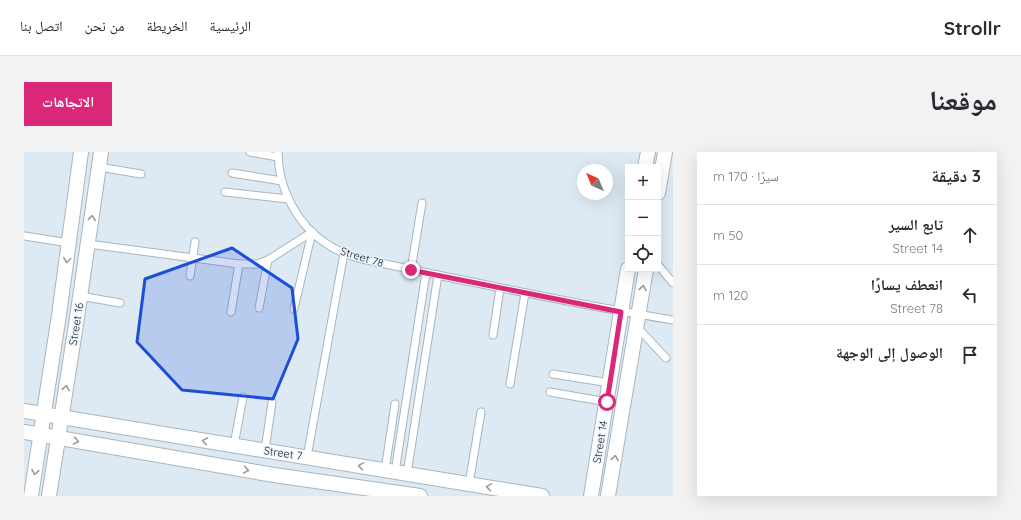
<!DOCTYPE html>
<html lang="ar">
<meta charset="utf-8">
<style>
:root{--surface:#fff;--page:#f2f2f3;--text:#2b2b33;--muted:#7c7c81;--line:#e1e1e2;--accent:#db2777}
body{margin:0;font-family:Quicksand,"Noto Naskh Arabic",sans-serif;background:var(--page);color:var(--text);direction:rtl}
.controls{position:absolute;right:12px;top:12px;display:grid;overflow:hidden;border-radius:0px;box-shadow:0 4px 16px #0002}
.controls button{width:36px;height:36px;display:grid;place-items:center;padding:0;border:0;border-bottom:1px solid var(--line);background:var(--surface);color:var(--text);font:20px sans-serif}
.compass{position:absolute;left:553px;top:12px;width:36px;height:36px;border-radius:50%;background:var(--surface);box-shadow:0 4px 16px #0002;rotate:316deg}
.stop{position:absolute;width:12px;height:12px;margin:-9px;border:3px solid #db2777;border-radius:50%;background:#fff}
.stop.end{background:#db2777;border-color:#fff;box-shadow:0 1px 4px #0008}
.list{margin:0;padding:0;list-style:none}
h2{display:flex;justify-content:space-between;align-items:center;height:52px;margin:0;padding:0 16px;font-size:17px}
h2 small{font-size:13px;font-weight:400;color:var(--muted)}
.list li{display:grid;grid-template-columns:26px 1fr auto;gap:12px;align-items:center;box-sizing:border-box;height:60px;padding:0 16px;border-top:1px solid var(--line)}
.list b{display:block;font-size:15px;white-space:nowrap}
.list p{margin:0;font-size:13px;white-space:nowrap;color:var(--muted)}
.list em{font-size:13px;font-style:normal;color:var(--muted)}
.icon{flex:none;width:22px;height:22px;fill:none;stroke:currentColor;stroke-width:2;stroke-linecap:round;stroke-linejoin:round}
.map{position:relative;flex:none;width:649px;height:344px;overflow:hidden;direction:ltr;border-radius:0px}
header{display:flex;align-items:center;gap:24px;box-sizing:border-box;height:56px;padding:0 20px;background:var(--surface);border-bottom:1px solid var(--line)}
header strong{font-size:19px}
nav{display:flex;gap:22px;margin-inline-start:auto;font-size:14px}
.intro{display:flex;align-items:center;justify-content:space-between;box-sizing:border-box;height:96px;padding:0 24px}
h1{margin:0;font-size:28px}
.button{padding:10px 18px;border-radius:0px;background:var(--accent);color:#fff;font-size:14px;font-weight:700}
main{display:flex;gap:24px;padding:0 24px}
aside{flex:1;background:var(--surface);border-radius:0px;box-shadow:0 4px 16px #0002}
.map>svg:first-child{display:block}
</style>
<header>
<strong>Strollr</strong>
<nav><a>الرئيسية</a><a>الخريطة</a><a>من نحن</a><a>اتصل بنا</a></nav>
</header>
<div class="intro"><h1>موقعنا</h1><a class="button">الاتجاهات</a></div>
<main>
<aside>
<h2>3 دقيقة<small>سيرًا · 170 m</small></h2>
<ul class="list">
<li><svg class="icon" aria-label="ahead" viewBox="0 0 24 24"><path d="M12 20V5M6 11l6-6 6 6"/></svg><div><b>تابع السير</b><p>Street 14</p></div><em>50 m</em></li>
<li><svg class="icon" aria-label="left" viewBox="0 0 24 24"><path d="M17 20v-9H6M10 6l-5 5 5 5"/></svg><div><b>انعطف يسارًا</b><p>Street 78</p></div><em>120 m</em></li>
<li><svg class="icon" aria-label="arrive" viewBox="0 0 24 24"><path d="M6 21V4h12l-3 4 3 4H6"/></svg><div><b>الوصول إلى الوجهة</b></div></li>
</ul>
</aside>
<div class="map">
<svg width="649" height="344" viewBox="0 0 649 344">
<rect width="100%" height="100%" fill="#ddeaf3"/>
<g fill="none" stroke-linecap="round" stroke-linejoin="round">
<g stroke="#a9b5be" stroke-width="9">
<g id="lane">
<polyline points="226,0 254,5"/>
<path d="M254,0C254,36 273,73 303,92C322,105 345,109 366,113C385,117 404,121 423,125C498,140 573,156 649,168"/>
<polyline points="75,15 117,22"/>
<polyline points="208,21 258,29"/>
<polyline points="201,40 264,47"/>
<polyline points="1,84 45,91"/>
<polyline points="64,92 215,112 233,112 244,108 288,80"/>
<polyline points="634,113 649,131"/>
<polyline points="387,118 398,51"/>
<polyline points="166,124 171,90"/>
<polyline points="56,144 96,151"/>
<polyline points="235,156 244,108"/>
<polyline points="270,157 288,80"/>
<polyline points="207,160 215,112"/>
<polyline points="612,174 642,206"/>
<polyline points="469,183 476,136"/>
<polyline points="529,222 586,231"/>
<polyline points="486,232 501,141"/>
<polyline points="526,240 583,250"/>
<polyline points="210,293 219,245"/>
<polyline points="241,298 248,250"/>
<polyline points="283,305 320,101"/>
<polyline points="361,318 371,252"/>
<polyline points="371,320 402,121"/>
<polyline points="383,322 414,123"/>
<polyline points="445,332 457,260"/>
</g>
</g>
<g stroke="#a9b5be" stroke-width="16">
<g id="street">
<polyline points="621,15 624,0"/>
<polyline points="634,41 641,0"/>
<polyline points="0,259 518,344"/>
<polyline points="0,280 250,323 396,344"/>
<polyline points="7,344 35,163 57,0"/>
<polyline points="25,344 53,166 77,0"/>
<polyline points="567,344 604,117"/>
<polyline points="584,344 622,117"/>
</g>
</g>
<use href="#lane" stroke="#fff" stroke-width="7"/>
<use href="#street" stroke="#fff" stroke-width="14"/>
</g>
<defs><path id="oneway-chevron" d="M-2-3.5L2.5 0L-2 3.5" fill="none" stroke-width="1.6" stroke-linecap="round" stroke-linejoin="round"/></defs>
<g stroke="#989a9b">
<use href="#oneway-chevron" transform="translate(68 66) rotate(-82)"/>
<use href="#oneway-chevron" transform="translate(43 108) rotate(98)"/>
<use href="#oneway-chevron" transform="translate(619 136) rotate(-81)"/>
<use href="#oneway-chevron" transform="translate(42 236) rotate(-81)"/>
<use href="#oneway-chevron" transform="translate(52 289) rotate(10)"/>
<use href="#oneway-chevron" transform="translate(181 289) rotate(-171)"/>
<use href="#oneway-chevron" transform="translate(591 306) rotate(-81)"/>
<use href="#oneway-chevron" transform="translate(337 314) rotate(-171)"/>
<use href="#oneway-chevron" transform="translate(222 318) rotate(10)"/>
<use href="#oneway-chevron" transform="translate(11 320) rotate(99)"/>
<use href="#oneway-chevron" transform="translate(465 335) rotate(-171)"/>
</g>
<g fill="none" stroke-linecap="round" stroke-linejoin="round">
<polyline stroke="#db2777" stroke-width="5" points="387,118 597,160 583,250"/>
</g>
<path fill="#1d4ed8" fill-opacity="0.2" stroke="#1d4ed8" stroke-width="3" stroke-linejoin="round" d="M208,96L268,136L274,187L249,247L158,238L113,190L121,127Z"/>
<g text-anchor="middle" dominant-baseline="central" stroke-width="3" stroke-linejoin="round" paint-order="stroke">
<g font-size="11" fill="#191e21" stroke="#ecf6fe">
<text transform="translate(338 105) rotate(17)">Street 78</text>
<text transform="translate(52 172) rotate(-81)">Street 16</text>
<text transform="translate(576 290) rotate(-81)">Street 14</text>
<text transform="translate(259 301) rotate(9)">Street 7</text>
</g>
</g>
</svg>
<div class="controls">
<button>+</button>
<button>−</button>
<button><svg class="icon" aria-label="locate" viewBox="0 0 24 24"><circle cx="12" cy="12" r="6"/><path d="M12 2v4M12 18v4M2 12h4M18 12h4"/></svg></button>
</div>
<svg class="compass" viewBox="-18 -18 36 36"><path d="M0-13l5 13h-10z" fill="#e53935"/><path d="M0 13l5-13h-10z" fill="#7c7c81"/></svg>
<div class="stop" style="left:583px;top:250px"></div>
<div class="stop end" style="left:387px;top:118px"></div>
</div>
</main>
